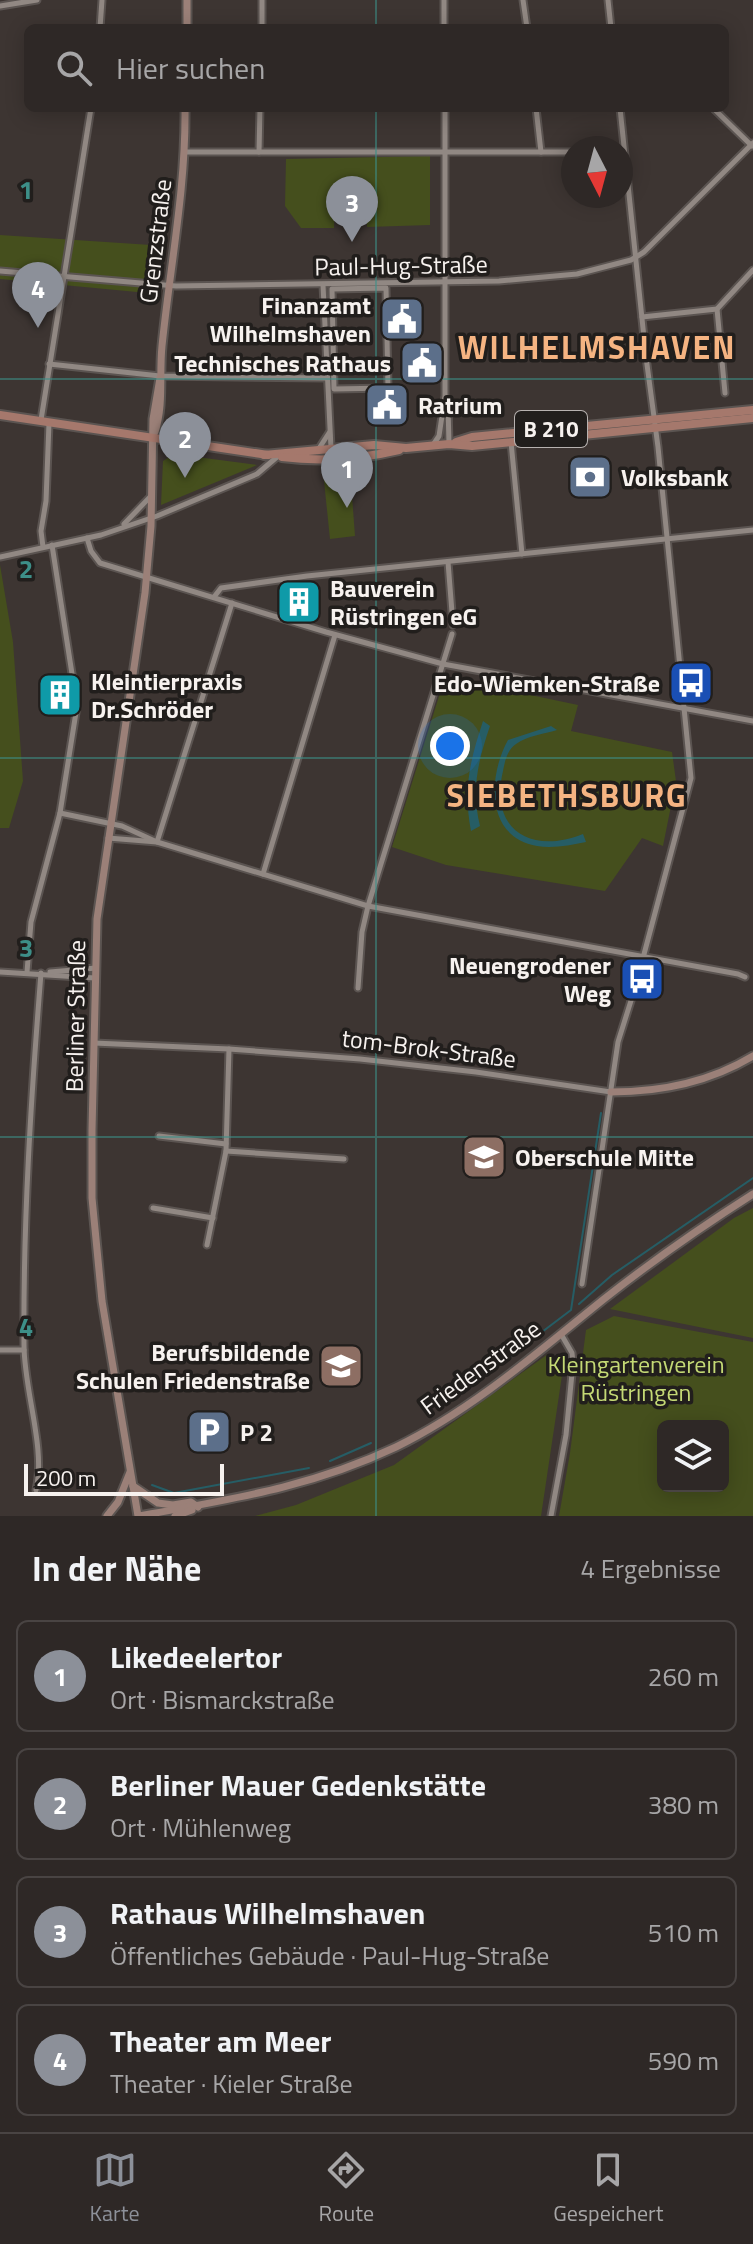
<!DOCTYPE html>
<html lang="de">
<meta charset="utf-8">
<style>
:root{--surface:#2e2826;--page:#36302e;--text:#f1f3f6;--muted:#a7a6a7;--line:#494443;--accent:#8c9099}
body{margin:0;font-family:"Titillium Web",sans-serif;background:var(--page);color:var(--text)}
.controls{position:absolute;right:24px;bottom:24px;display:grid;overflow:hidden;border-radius:12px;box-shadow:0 4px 20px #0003}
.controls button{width:72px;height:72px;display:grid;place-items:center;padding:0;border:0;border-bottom:2px solid var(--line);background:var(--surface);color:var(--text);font:40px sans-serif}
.compass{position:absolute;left:561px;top:136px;width:72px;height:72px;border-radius:50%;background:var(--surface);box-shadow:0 4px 20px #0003;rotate:174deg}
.scale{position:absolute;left:24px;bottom:20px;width:200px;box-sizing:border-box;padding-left:8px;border:4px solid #f7f2ef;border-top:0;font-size:22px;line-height:28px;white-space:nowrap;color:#f7f2ef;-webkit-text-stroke:6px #211e1c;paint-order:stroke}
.you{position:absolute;left:450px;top:746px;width:28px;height:28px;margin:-20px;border:6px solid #fff;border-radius:50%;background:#1a73e8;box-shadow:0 0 0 12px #1a73e833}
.badge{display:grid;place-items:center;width:52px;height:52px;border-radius:50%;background:var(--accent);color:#fff;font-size:26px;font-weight:700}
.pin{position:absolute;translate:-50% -66px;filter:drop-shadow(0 2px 4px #0008)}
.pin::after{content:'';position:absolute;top:42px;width:28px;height:24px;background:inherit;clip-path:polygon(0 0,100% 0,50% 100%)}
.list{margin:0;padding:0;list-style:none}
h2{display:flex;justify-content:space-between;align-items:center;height:104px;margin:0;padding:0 32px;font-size:34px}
h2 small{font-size:26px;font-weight:400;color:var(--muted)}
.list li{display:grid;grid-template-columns:52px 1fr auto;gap:24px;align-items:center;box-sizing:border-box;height:112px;margin:0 16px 16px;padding:0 16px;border:2px solid var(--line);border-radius:12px}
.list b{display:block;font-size:30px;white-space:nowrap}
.list p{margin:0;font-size:26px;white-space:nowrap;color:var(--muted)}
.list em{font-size:26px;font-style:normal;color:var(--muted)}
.icon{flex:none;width:44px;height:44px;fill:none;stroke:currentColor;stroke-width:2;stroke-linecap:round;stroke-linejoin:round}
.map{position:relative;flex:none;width:753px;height:1516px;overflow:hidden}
.search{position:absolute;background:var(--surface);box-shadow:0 4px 20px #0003;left:24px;right:24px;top:24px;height:88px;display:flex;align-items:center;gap:20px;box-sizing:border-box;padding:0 28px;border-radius:12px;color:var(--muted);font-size:30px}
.sheet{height:616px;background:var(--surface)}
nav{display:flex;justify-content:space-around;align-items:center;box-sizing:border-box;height:112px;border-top:2px solid var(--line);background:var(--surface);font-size:22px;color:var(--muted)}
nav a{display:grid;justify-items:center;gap:4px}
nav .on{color:var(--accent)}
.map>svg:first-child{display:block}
</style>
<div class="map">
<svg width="753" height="1516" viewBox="0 0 753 1516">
<rect width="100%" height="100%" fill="#3d3532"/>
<g fill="#454f1d" fill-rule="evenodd">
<polygon points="430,156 430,225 367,227 367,209 362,209 362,201 335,201 334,228 301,228 285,206 286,159"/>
<polygon points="0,235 166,246 158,294 0,279"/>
<polygon points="174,454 257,465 161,505 163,461"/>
<polygon points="350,469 355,536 330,539 323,471"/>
<polygon points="0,565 13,642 23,781 9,828 0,828"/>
<polygon points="445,677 578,705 571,731 672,752 676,781 663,846 642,838 605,891 446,865 392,847"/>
<polygon points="753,1208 753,1338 610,1309 734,1218"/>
<path d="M614,1316L753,1342V1516H559L570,1453L586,1330ZM663,1426H723V1486H663Z"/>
<polygon points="548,1354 564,1362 541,1516 255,1516 296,1505 394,1465"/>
</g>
<g fill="#265d65">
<path d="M483,721L490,726C478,761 471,790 480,826L471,831C463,788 470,761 483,721Z"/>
<path d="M551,726L557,730C544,734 527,736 516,744C507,750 505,761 503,771C489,830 531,855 583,834L586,842C570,845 553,849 537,846C485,837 488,776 508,740Z"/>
</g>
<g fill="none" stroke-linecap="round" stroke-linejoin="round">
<g stroke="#265d65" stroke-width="2">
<polyline points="579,1304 612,1275 753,1178"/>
<polyline points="468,1388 571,1310 601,1113"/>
<polyline points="330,1461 371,1443"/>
<polyline points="152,1485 174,1493 309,1468"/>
</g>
<g stroke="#5b5451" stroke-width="9">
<g id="street">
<polyline points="444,0 444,28"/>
<polyline points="523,0 527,28"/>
<polyline points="608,0 611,28"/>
<polyline points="0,6 37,0"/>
<polyline points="100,28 102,0"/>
<polyline points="262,28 262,0"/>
<polyline points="536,108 541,152"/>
<polyline points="713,108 752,146"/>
<polyline points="186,152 573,152"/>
<polyline points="259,152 260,108"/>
<polyline points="0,271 176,286 499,281 577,274 631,260 644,252 753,143"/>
<polyline points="323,285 331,448 342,458"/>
<polygon points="386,288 388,388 334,389 332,289"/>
<polyline points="717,309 725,393"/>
<polyline points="642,317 717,309 753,270"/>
<polyline points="49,364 160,376 327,378"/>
<polyline points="445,398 448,407 449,443"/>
<polyline points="41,420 91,108"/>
<polyline points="511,442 522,554"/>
<polyline points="433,445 439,436 445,396 445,108"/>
<polyline points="318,450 329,433"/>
<polyline points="124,524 150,497"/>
<polyline points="87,538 91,551 100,563 326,632 443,664 753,721"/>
<polyline points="43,547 41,531 46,501 49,423"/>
<polyline points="0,557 101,535 157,516 257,474 277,457"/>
<polyline points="448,562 453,625"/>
<polyline points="214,597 221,588 307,576 753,530"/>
<polyline points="60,813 122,826 157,842 368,906 738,974 745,977"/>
<polyline points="108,838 157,842 232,603"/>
<polyline points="263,874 335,635"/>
<polyline points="0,972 95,978"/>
<polyline points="27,972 31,922 60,813 77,706 52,545"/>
<polyline points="50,972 96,968"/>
<polyline points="358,988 362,932 368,906 452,634"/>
<polyline points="94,1043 229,1049 360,1059 476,1072 611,1092"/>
<polyline points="159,1136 226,1144"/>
<polyline points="226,1151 344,1159"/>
<polyline points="153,1208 213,1218"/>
<polyline points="207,1245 226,1151 229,1049"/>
<polyline points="582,1284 618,1042 635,988 691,778 658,447 646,357 620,108"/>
<polyline points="0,1350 24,1350"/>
<path d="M36,1490C46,1448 24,1391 24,1345C23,1221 31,1098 41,973"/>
<polyline points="551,1516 566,1435 573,1363 572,1353 561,1334"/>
</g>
</g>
<g stroke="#5b5451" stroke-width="11">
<g id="secondary">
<polyline points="187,28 187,0"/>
<path d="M155,432C164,404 159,375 162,346C170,267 186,188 185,108"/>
<path d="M611,1092C660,1092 710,1082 753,1056"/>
<polyline points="133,1486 158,1503 173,1505 191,1502 198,1507"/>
<polyline points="107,1516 118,1502 130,1472"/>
<polyline points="138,1516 102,1301 92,1198 92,1130 97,919 145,593 151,526 153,419 160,378"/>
<path d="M139,1516C231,1499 309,1488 396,1447C472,1410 538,1352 604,1299C651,1262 701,1227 753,1194"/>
<polyline points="175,1516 192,1510"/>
</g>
</g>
<g stroke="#5b5451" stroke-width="12">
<g id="primary">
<polyline points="0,415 268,455"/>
<polyline points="456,442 472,437 753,410"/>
<polyline points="264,455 374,445 406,448 449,444 472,446 753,418"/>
<path d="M282,457C321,462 361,459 399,450"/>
</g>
</g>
<use href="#street" stroke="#918883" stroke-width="5"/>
<use href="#secondary" stroke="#9b8078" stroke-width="7"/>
<use href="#primary" stroke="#a5786c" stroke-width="8"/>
</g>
<path fill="none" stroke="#3d8f88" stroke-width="2" stroke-opacity="0.55" d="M376,0V28M376,108V1516M0,379H753M0,758H753M0,1137H753"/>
<defs>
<g id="civic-square" transform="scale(2.3)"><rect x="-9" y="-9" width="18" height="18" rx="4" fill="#5c6f8a" stroke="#211e1c"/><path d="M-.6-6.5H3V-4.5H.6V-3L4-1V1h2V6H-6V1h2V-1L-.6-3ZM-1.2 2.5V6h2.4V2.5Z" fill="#fff"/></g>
<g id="bank-square" transform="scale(2.3)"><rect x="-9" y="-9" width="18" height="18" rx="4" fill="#5c6f8a" stroke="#211e1c"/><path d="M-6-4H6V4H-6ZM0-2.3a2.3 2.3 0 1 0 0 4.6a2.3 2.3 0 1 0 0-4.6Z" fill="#fff"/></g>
<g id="building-square" transform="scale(2.3)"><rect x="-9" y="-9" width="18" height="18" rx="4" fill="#0f9aa8" stroke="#211e1c"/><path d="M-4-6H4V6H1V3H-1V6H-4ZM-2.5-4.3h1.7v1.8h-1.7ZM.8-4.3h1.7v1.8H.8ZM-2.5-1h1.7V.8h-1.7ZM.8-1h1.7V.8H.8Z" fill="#fff"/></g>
<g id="bus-square" transform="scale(2.3)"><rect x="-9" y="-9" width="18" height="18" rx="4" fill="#1a4fb4" stroke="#211e1c"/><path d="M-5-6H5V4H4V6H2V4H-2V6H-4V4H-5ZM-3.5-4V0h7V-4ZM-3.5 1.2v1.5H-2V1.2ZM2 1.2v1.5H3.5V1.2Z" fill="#fff"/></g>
<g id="school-square" transform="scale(2.3)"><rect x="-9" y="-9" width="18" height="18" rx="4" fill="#8d6e63" stroke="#211e1c"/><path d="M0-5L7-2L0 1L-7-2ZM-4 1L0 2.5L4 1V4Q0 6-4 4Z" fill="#fff"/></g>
<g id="parking-square" transform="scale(2.3)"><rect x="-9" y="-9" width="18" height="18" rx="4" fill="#5c6f8a" stroke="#211e1c"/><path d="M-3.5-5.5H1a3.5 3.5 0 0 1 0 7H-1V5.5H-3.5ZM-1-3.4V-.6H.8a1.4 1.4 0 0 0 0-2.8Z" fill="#fff"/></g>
</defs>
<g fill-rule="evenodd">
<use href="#civic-square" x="402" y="319"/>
<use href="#civic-square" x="422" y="363"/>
<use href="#civic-square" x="387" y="405"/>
<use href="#bank-square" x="590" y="477"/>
<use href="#building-square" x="299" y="602"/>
<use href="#bus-square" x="691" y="683"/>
<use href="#building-square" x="60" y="695"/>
<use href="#bus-square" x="642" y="979"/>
<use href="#school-square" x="484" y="1157"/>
<use href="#school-square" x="341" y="1366"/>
<use href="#parking-square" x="209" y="1432"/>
</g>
<g text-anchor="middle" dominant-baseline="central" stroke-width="7" stroke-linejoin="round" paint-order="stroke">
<rect fill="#211e1c" stroke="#b7b2b0" stroke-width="2" x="515" y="411" width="72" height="36" rx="6"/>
<g font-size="22" font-weight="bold" fill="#f7f2ef">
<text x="551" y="429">B 210</text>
</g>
<g font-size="24" fill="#f7f2ef" stroke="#211e1c">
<text transform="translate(155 241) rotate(-83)">Grenzstraße</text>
<text transform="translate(401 265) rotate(-1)">Paul-Hug-Straße</text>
<text transform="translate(75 1016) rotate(-89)">Berliner Straße</text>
<text transform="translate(429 1048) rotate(7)">tom-Brok-Straße</text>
<text transform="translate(480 1367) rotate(-36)">Friedenstraße</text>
</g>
<g font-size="24" font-weight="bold" fill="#f7f2ef" stroke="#211e1c" text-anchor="start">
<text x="371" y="305" text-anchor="end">Finanzamt<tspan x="371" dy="28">Wilhelmshaven</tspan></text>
<text x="391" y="363" text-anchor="end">Technisches Rathaus</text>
<text x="418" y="405">Ratrium</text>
<text x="621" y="477">Volksbank</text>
<text x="330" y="588">Bauverein<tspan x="330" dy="28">Rüstringen eG</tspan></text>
<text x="91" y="681">Kleintierpraxis<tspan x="91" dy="28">Dr.Schröder</tspan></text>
<text x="660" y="683" text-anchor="end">Edo-Wiemken-Straße</text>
<text x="611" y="965" text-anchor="end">Neuengrodener<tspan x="611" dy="28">Weg</tspan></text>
<text x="515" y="1157">Oberschule Mitte</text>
<text x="310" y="1352" text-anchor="end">Berufsbildende<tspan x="310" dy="28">Schulen Friedenstraße</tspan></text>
<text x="240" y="1432">P 2</text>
</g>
<g font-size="24" fill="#c4d975" stroke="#211e1c">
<text x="636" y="1364">Kleingartenverein<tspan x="636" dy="28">Rüstringen</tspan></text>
</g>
<g font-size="32" font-weight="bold" letter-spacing="2" fill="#f5b482" stroke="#211e1c">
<text x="597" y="347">WILHELMSHAVEN</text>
<text x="567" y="795">SIEBETHSBURG</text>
</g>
</g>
<g font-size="26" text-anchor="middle" font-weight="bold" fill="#3d8f88" stroke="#211e1c" stroke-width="7" stroke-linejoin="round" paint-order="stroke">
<text x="26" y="199">1</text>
<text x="26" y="578">2</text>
<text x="26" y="957">3</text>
<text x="26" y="1336">4</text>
</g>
</svg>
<div class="controls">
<button><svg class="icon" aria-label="layers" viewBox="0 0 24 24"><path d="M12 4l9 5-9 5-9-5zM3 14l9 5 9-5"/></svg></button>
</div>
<svg class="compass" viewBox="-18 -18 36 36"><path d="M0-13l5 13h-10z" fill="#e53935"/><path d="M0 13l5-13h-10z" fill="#a7a6a7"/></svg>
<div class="scale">200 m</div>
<div class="you"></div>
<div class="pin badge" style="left:347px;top:508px">1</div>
<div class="pin badge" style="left:185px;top:478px">2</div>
<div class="pin badge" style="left:352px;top:242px">3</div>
<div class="pin badge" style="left:38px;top:328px">4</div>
<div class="search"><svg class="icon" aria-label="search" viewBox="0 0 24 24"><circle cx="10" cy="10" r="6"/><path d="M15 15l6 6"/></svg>Hier suchen</div>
</div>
<section class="sheet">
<h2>In der Nähe<small>4 Ergebnisse</small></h2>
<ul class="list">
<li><span class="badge">1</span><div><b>Likedeelertor</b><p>Ort · Bismarckstraße</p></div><em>260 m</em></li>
<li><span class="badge">2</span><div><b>Berliner Mauer Gedenkstätte</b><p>Ort · Mühlenweg</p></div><em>380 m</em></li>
<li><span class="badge">3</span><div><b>Rathaus Wilhelmshaven</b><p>Öffentliches Gebäude · Paul-Hug-Straße</p></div><em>510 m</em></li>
<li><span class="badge">4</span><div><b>Theater am Meer</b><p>Theater · Kieler Straße</p></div><em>590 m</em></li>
</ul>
</section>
<nav>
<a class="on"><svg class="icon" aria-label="map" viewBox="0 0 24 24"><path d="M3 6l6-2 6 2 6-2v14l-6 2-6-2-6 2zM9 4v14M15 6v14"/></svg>Karte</a>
<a><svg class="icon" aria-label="directions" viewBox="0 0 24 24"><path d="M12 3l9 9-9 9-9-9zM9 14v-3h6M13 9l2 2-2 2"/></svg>Route</a>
<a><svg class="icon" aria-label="saved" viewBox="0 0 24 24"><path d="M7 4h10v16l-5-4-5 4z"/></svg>Gespeichert</a>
</nav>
